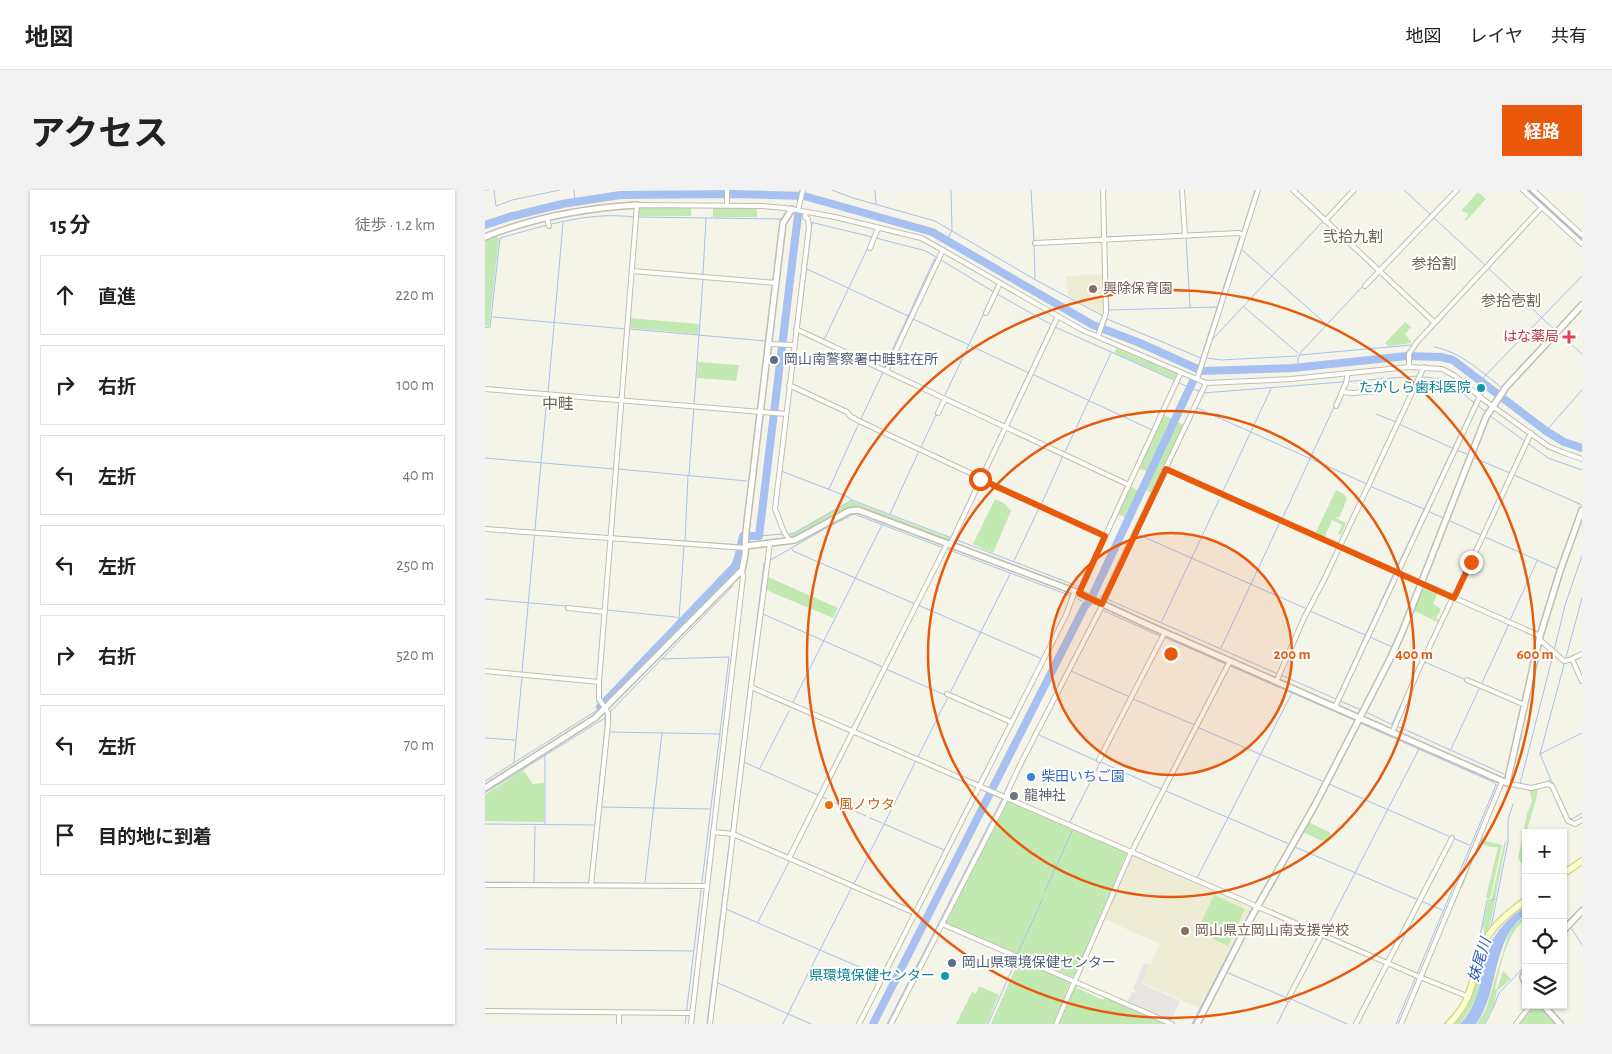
<!DOCTYPE html>
<html lang="ja">
<meta charset="utf-8">
<style>
:root{--surface:#fff;--page:#f2f2f2;--text:#222;--muted:#767676;--line:#e0e0e0;--accent:#ea580c}
body{margin:0;font-family:"Alegreya Sans","Noto Sans JP",sans-serif;background:var(--page);color:var(--text)}
.controls{position:absolute;right:15px;bottom:15px;display:grid;overflow:hidden;border-radius:0px;box-shadow:0 1px 4px #0004}
.controls button{width:45px;height:45px;display:grid;place-items:center;padding:0;border:0;border-bottom:1px solid var(--line);background:var(--surface);color:var(--text);font:25px sans-serif}
.stop{position:absolute;width:15px;height:15px;margin:-11px;border:4px solid #ea580c;border-radius:50%;background:#fff}
.stop.end{background:#ea580c;border-color:#fff;box-shadow:0 1px 5px #0008}
.list{margin:0;padding:0;list-style:none}
h2{display:flex;justify-content:space-between;align-items:center;height:65px;margin:0;padding:0 20px;font-size:21px}
h2 small{font-size:16px;font-weight:400;color:var(--muted)}
.list li{display:grid;grid-template-columns:32px 1fr auto;gap:15px;align-items:center;box-sizing:border-box;height:80px;margin:0 10px 10px;padding:0 10px;border:1px solid var(--line);border-radius:0px}
.list b{display:block;font-size:19px;white-space:nowrap}
.list em{font-size:16px;font-style:normal;color:var(--muted)}
.icon{flex:none;width:28px;height:28px;fill:none;stroke:currentColor;stroke-width:2;stroke-linecap:round;stroke-linejoin:round}
.map{position:relative;flex:none;width:1097px;height:834px;overflow:hidden;border-radius:0px}
header{display:flex;align-items:center;gap:30px;box-sizing:border-box;height:70px;padding:0 25px;background:var(--surface);border-bottom:1px solid var(--line)}
header strong{font-size:24px}
nav{display:flex;gap:28px;margin-inline-start:auto;font-size:18px}
.intro{display:flex;align-items:center;justify-content:space-between;box-sizing:border-box;height:120px;padding:0 30px}
h1{margin:0;font-size:35px}
.button{padding:12px 22px;border-radius:0px;background:var(--accent);color:#fff;font-size:18px;font-weight:700}
main{display:flex;gap:30px;padding:0 30px}
aside{flex:1;background:var(--surface);border-radius:0px;box-shadow:0 1px 4px #0004}
.map>svg:first-child{display:block}
</style>
<header>
<strong>地図</strong>
<nav><a>地図</a><a>レイヤ</a><a>共有</a></nav>
</header>
<div class="intro"><h1>アクセス</h1><a class="button">経路</a></div>
<main>
<aside>
<h2>15 分<small>徒歩 · 1.2 km</small></h2>
<ul class="list">
<li><svg class="icon" aria-label="ahead" viewBox="0 0 24 24"><path d="M12 20V5M6 11l6-6 6 6"/></svg><div><b>直進</b></div><em>220 m</em></li>
<li><svg class="icon" aria-label="right" viewBox="0 0 24 24"><path d="M7 20v-9h11M14 6l5 5-5 5"/></svg><div><b>右折</b></div><em>100 m</em></li>
<li><svg class="icon" aria-label="left" viewBox="0 0 24 24"><path d="M17 20v-9H6M10 6l-5 5 5 5"/></svg><div><b>左折</b></div><em>40 m</em></li>
<li><svg class="icon" aria-label="left" viewBox="0 0 24 24"><path d="M17 20v-9H6M10 6l-5 5 5 5"/></svg><div><b>左折</b></div><em>250 m</em></li>
<li><svg class="icon" aria-label="right" viewBox="0 0 24 24"><path d="M7 20v-9h11M14 6l5 5-5 5"/></svg><div><b>右折</b></div><em>520 m</em></li>
<li><svg class="icon" aria-label="left" viewBox="0 0 24 24"><path d="M17 20v-9H6M10 6l-5 5 5 5"/></svg><div><b>左折</b></div><em>70 m</em></li>
<li><svg class="icon" aria-label="arrive" viewBox="0 0 24 24"><path d="M6 21V4h12l-3 4 3 4H6"/></svg><div><b>目的地に到着</b></div></li>
</ul>
</aside>
<div class="map">
<svg width="1097" height="834" viewBox="0 0 1097 834">
<rect width="100%" height="100%" fill="#f5f4e9"/>
<g fill="#eeedd3">
<polygon points="620,84 620,119 619,125 583,106 581,86"/>
<polygon points="647,666 766,718 714,818 658,793 675,754 619,729"/>
</g>
<g fill="#c3e9b2">
<polygon points="993,2 1001,9 981,31 980,29 983,26 983,23 976,21"/>
<polygon points="155,16 206,17 206,26 153,26"/>
<rect x="228" y="18" width="44" height="9"/>
<polygon points="11,45 14,49 4,136 0,137 0,49"/>
<polygon points="144,128 214,134 213,144 144,138"/>
<polygon points="920,132 928,139 925,138 920,144 927,153 903,156 900,153"/>
<polygon points="631,158 693,184 688,189 630,163"/>
<polygon points="213,172 254,175 251,191 212,188"/>
<polygon points="678,225 687,229 663,282 653,278"/>
<polygon points="691,231 699,235 667,303 659,300"/>
<polygon points="645,296 654,301 641,328 631,323"/>
<polygon points="851,300 859,304 862,309 854,328 848,326 861,333 856,345 853,344 857,335 847,330 839,348 830,344"/>
<polygon points="510,309 520,314 526,321 508,363 488,354"/>
<polygon points="367,311 466,349 464,352 368,317 311,348 305,349 303,346"/>
<polygon points="257,359 259,360 255,376 252,381 186,450 181,450 249,380 254,371"/>
<polygon points="283,387 353,418 348,428 281,400"/>
<polygon points="937,397 953,403 948,414 956,419 951,428 955,430 954,433 928,420"/>
<polygon points="38,580 48,594 59,593 59,632 0,631 0,605"/>
<polygon points="1053,598 1051,610 1041,643 1038,663 1039,666 1041,666 1041,672 1036,673 1033,668 1035,659 1042,624 1047,611 1045,602 1042,599"/>
<polygon points="523,611 642,663 590,785 587,787 460,733"/>
<polygon points="823,632 846,643 841,653 818,642"/>
<polygon points="997,644 1001,651 1017,655 1005,709 1002,709 1001,707 1013,657 1005,657 995,653 977,698 974,698"/>
<polygon points="1022,648 1004,741 999,747 999,738 997,737 1003,712 1006,711 1019,654"/>
<polygon points="729,705 760,719 743,756 715,743 713,739"/>
<path d="M1041,725V728C1021,745 1016,774 1010,799H1012L1018,781L1026,789L1012,801L1009,815L999,834H992L1001,819L1023,746L1029,735Z"/>
<polygon points="1009,746 991,809 982,825 974,834 966,834 976,826 992,785 995,783 1002,756"/>
<polygon points="534,770 582,790 585,793 569,834 506,834"/>
<polygon points="590,795 593,795 592,798 618,810 619,807 682,834 572,834"/>
<polygon points="494,796 514,805 502,834 471,834 487,802 491,804"/>
<polygon points="1050,815 1055,817 1070,834 1035,834"/>
</g>
<polygon fill="#e6e5e1" points="659,773 665,775 657,794 695,811 686,832 642,813 647,802 650,803 651,800 648,799"/>
<path fill="#a6c0f1" d="M1041,716V724C1006,749 1015,801 991,834H975C997,812 995,783 1005,756C1012,739 1026,726 1041,716Z"/>
<g fill="none" stroke-linecap="round" stroke-linejoin="round">
<g stroke="#a6c0f1" stroke-width="1">
<polyline points="0,0 4,0"/>
<polyline points="9,0 11,16 27,10 75,0"/>
<polyline points="89,0 90,12"/>
<polyline points="347,0 368,8 450,31 549,89 618,126"/>
<polyline points="390,0 391,14"/>
<polyline points="546,0 549,51"/>
<polyline points="919,0 946,25"/>
<polyline points="312,16 315,0"/>
<polyline points="153,27 299,29"/>
<polyline points="621,28 621,47 694,44"/>
<polyline points="949,28 1000,75"/>
<polyline points="325,32 387,47"/>
<polyline points="757,42 770,0"/>
<polyline points="701,46 705,117"/>
<polyline points="391,48 441,61 509,102"/>
<polyline points="462,50 467,40 466,0"/>
<polyline points="549,55 550,88"/>
<polyline points="756,59 841,134"/>
<polyline points="1003,78 1070,140"/>
<polyline points="322,79 423,126"/>
<polyline points="218,84 221,28"/>
<polyline points="512,104 567,135"/>
<polyline points="759,117 813,163"/>
<polyline points="624,120 732,117"/>
<polyline points="8,127 141,139"/>
<polyline points="428,129 484,155"/>
<polyline points="622,129 716,168"/>
<polyline points="570,137 689,190"/>
<path d="M0,138L5,137L15,48C59,36 103,21 149,27"/>
<polyline points="619,138 624,120 621,52"/>
<polyline points="145,139 281,151"/>
<polyline points="314,139 327,33"/>
<polyline points="1074,143 1097,164"/>
<polyline points="339,150 385,53"/>
<polyline points="726,151 839,30"/>
<polyline points="486,156 544,183"/>
<path d="M949,157C976,162 995,181 1016,197"/>
<polyline points="311,158 313,143"/>
<polyline points="927,164 927,166"/>
<polyline points="815,165 926,155"/>
<polyline points="722,168 736,170 812,166"/>
<polyline points="137,176 141,130"/>
<polyline points="813,177 813,169 816,162 879,95"/>
<polyline points="399,178 450,68"/>
<polyline points="712,180 755,46"/>
<polyline points="547,184 667,240"/>
<path d="M937,187C964,188 969,196 989,213"/>
<polyline points="995,191 1097,86"/>
<polyline points="694,193 718,203 933,186"/>
<polyline points="0,197 71,203"/>
<polyline points="311,201 360,223"/>
<polyline points="63,203 78,33"/>
<polyline points="459,207 500,121"/>
<polyline points="681,210 690,190"/>
<polyline points="920,213 932,187"/>
<polyline points="992,215 1001,222"/>
<polyline points="712,218 882,294"/>
<polyline points="279,220 283,221"/>
<polyline points="289,221 299,222"/>
<polyline points="891,224 911,232"/>
<polyline points="1004,225 1063,268 1097,280"/>
<polyline points="375,231 398,182"/>
<polyline points="914,234 967,258"/>
<polyline points="519,235 566,135"/>
<polyline points="1061,241 1097,200"/>
<polyline points="514,246 518,238"/>
<polyline points="436,257 452,223"/>
<polyline points="971,260 982,264"/>
<polyline points="579,264 626,163"/>
<polyline points="987,267 1025,283"/>
<polyline points="0,268 129,279"/>
<polyline points="684,277 718,204"/>
<polyline points="133,279 262,291"/>
<polyline points="296,281 361,306 367,310"/>
<polyline points="682,281 698,289"/>
<polyline points="204,285 218,89"/>
<polyline points="1029,285 1097,315"/>
<polyline points="296,286 292,319 297,331"/>
<polyline points="495,286 512,252"/>
<polyline points="498,287 576,324"/>
<polyline points="643,292 657,262"/>
<polyline points="885,296 939,319"/>
<polyline points="344,299 374,233"/>
<polyline points="738,301 786,199"/>
<polyline points="556,315 578,266"/>
<polyline points="943,321 958,328"/>
<polyline points="405,324 434,261"/>
<polyline points="475,329 493,290"/>
<polyline points="797,329 849,217"/>
<polyline points="963,330 996,345"/>
<polyline points="602,336 619,344"/>
<polyline points="1000,337 1039,252"/>
<polyline points="58,341 124,346"/>
<polyline points="302,344 309,343 367,310 595,397"/>
<polyline points="619,344 641,295"/>
<polyline points="652,344 822,419"/>
<polyline points="128,346 257,355"/>
<polyline points="274,346 298,344"/>
<polyline points="1000,347 1072,379"/>
<polyline points="200,352 203,286"/>
<polyline points="854,354 901,253"/>
<polyline points="307,359 308,361 430,414"/>
<polyline points="284,371 341,338 369,324 586,406"/>
<polyline points="529,371 554,318"/>
<polyline points="911,379 989,213"/>
<polyline points="917,386 932,393"/>
<polyline points="595,396 617,348"/>
<polyline points="939,396 965,408"/>
<polyline points="831,401 852,358"/>
<polyline points="968,405 981,377"/>
<polyline points="615,406 793,484"/>
<polyline points="591,408 597,411"/>
<polyline points="0,409 81,416"/>
<polyline points="622,409 682,281"/>
<polyline points="433,415 555,468"/>
<polyline points="122,420 190,427 194,428 197,431"/>
<polyline points="617,420 675,446"/>
<polyline points="825,421 880,445"/>
<polyline points="278,424 398,477"/>
<polyline points="1002,424 1052,447"/>
<polyline points="194,428 199,356"/>
<polyline points="1025,430 1052,371"/>
<polyline points="677,431 734,310"/>
<polyline points="679,447 869,530"/>
<polyline points="885,447 907,457"/>
<polyline points="736,458 795,332"/>
<polyline points="912,459 937,470"/>
<polyline points="1069,461 1080,415 1097,366"/>
<polyline points="177,469 244,467 200,834"/>
<polyline points="940,472 981,490"/>
<polyline points="401,479 460,505"/>
<polyline points="586,481 645,507"/>
<polyline points="37,482 62,207"/>
<polyline points="793,483 796,475"/>
<polyline points="796,485 876,520"/>
<polyline points="997,493 1024,434"/>
<polyline points="465,503 525,384"/>
<polyline points="648,509 710,535"/>
<polyline points="851,509 909,383"/>
<polyline points="308,512 397,335"/>
<polyline points="112,513 112,500"/>
<polyline points="125,522 248,396"/>
<polyline points="881,522 908,535"/>
<polyline points="875,533 1008,592 1012,596"/>
<polyline points="907,534 919,508"/>
<polyline points="912,536 1019,584"/>
<polyline points="712,537 837,591"/>
<polyline points="124,542 234,544"/>
<polyline points="554,545 612,571"/>
<polyline points="0,548 30,550"/>
<polyline points="966,559 995,497"/>
<polyline points="1055,564 1097,543"/>
<polyline points="29,572 37,487"/>
<polyline points="259,572 333,605"/>
<polyline points="616,572 676,599"/>
<polyline points="275,578 304,521"/>
<polyline points="1066,590 1055,564 1097,408"/>
<polyline points="0,591 111,521"/>
<polyline points="1063,591 1066,590 1080,619"/>
<polyline points="844,594 984,655"/>
<polyline points="1035,594 1068,465"/>
<polyline points="681,601 804,654"/>
<polyline points="0,603 120,528"/>
<polyline points="337,607 381,626"/>
<polyline points="116,617 225,619"/>
<polyline points="1083,627 1087,629 1097,623"/>
<polyline points="385,628 397,633"/>
<polyline points="585,632 622,559"/>
<polyline points="0,634 109,635"/>
<polyline points="60,634 60,565"/>
<polyline points="399,634 459,660"/>
<polyline points="593,641 643,663"/>
<polyline points="312,656 319,642"/>
<polyline points="810,657 957,720"/>
<polyline points="647,665 768,717"/>
<polyline points="712,688 807,503"/>
<polyline points="0,692 104,693"/>
<polyline points="49,692 50,636"/>
<polyline points="104,692 120,538 120,524"/>
<polyline points="108,693 216,694"/>
<polyline points="160,693 177,543"/>
<polyline points="369,694 463,507"/>
<polyline points="560,701 588,639"/>
<polyline points="241,719 335,760 367,697"/>
<polyline points="774,719 795,729"/>
<polyline points="273,732 305,670"/>
<polyline points="1078,735 1097,716"/>
<polyline points="1006,737 1023,652 1023,630 1028,614"/>
<polyline points="1087,739 1097,755"/>
<polyline points="839,743 934,559"/>
<polyline points="0,759 208,761"/>
<polyline points="532,765 558,708"/>
<polyline points="882,766 900,774"/>
<polyline points="989,775 1002,711 1010,709"/>
<polyline points="904,776 930,787"/>
<polyline points="741,782 802,808"/>
<polyline points="233,793 326,834"/>
<polyline points="806,809 862,834"/>
<polyline points="0,823 132,824"/>
<polyline points="136,824 167,824"/>
<polyline points="222,834 279,373 281,373"/>
<polyline points="298,834 335,760 395,786"/>
<polyline points="402,834 517,609"/>
<polyline points="503,834 532,768"/>
<polyline points="707,834 767,718"/>
<polyline points="792,834 815,789"/>
<polyline points="911,834 1011,595"/>
<polyline points="959,834 972,820"/>
<polyline points="1000,834 1009,816 1014,803 1041,775"/>
</g>
<g stroke="#a6c0f1" stroke-width="8">
<polyline points="1045,0 1097,48"/>
<polyline points="0,35 24,27 77,14 135,5 248,4 319,6 447,42 608,135 655,153 717,181 808,178 922,166 956,167 968,170 1061,241 1079,252 1097,258"/>
<polyline points="115,517 250,376 253,368 258,346 274,346 313,25"/>
<polyline points="388,834 600,416 605,411 708,191"/>
</g>
<g stroke="#c1bfac" stroke-width="6">
<g id="minor">
<polyline points="242,0 242,15"/>
<polyline points="697,0 700,45"/>
<polyline points="808,0 949,132"/>
<polyline points="1038,0 1097,54"/>
<polyline points="1048,0 1097,45"/>
<polyline points="313,20 318,0"/>
<polyline points="62,28 64,36"/>
<polyline points="840,31 869,0"/>
<polyline points="550,53 754,43 758,45"/>
<polyline points="385,58 393,38"/>
<polyline points="147,81 291,93"/>
<polyline points="880,96 972,0"/>
<polyline points="501,123 515,93"/>
<polyline points="311,139 644,295"/>
<polyline points="613,146 621,123 618,0"/>
<polyline points="284,154 309,155"/>
<polyline points="924,177 924,164 932,152 1056,18"/>
<polyline points="401,181 458,60"/>
<polyline points="712,189 773,0"/>
<polyline points="304,195 362,222 365,226 376,232 496,288"/>
<polyline points="0,199 301,224"/>
<polyline points="857,202 868,203 890,201"/>
<polyline points="851,216 861,193 863,183"/>
<polyline points="453,223 460,209"/>
<polyline points="681,279 1055,446"/>
<polyline points="495,289 619,346"/>
<polyline points="0,339 261,358"/>
<polyline points="305,351 299,342 290,319 324,37 323,29 320,27 321,22"/>
<polyline points="285,353 266,496 268,498 930,785 984,807"/>
<polyline points="465,355 573,126"/>
<polyline points="594,403 696,182"/>
<polyline points="969,408 1046,243"/>
<polyline points="83,418 120,422"/>
<polyline points="1055,450 1079,471 1084,470 1097,464"/>
<polyline points="1087,469 1097,491"/>
<polyline points="0,481 114,492"/>
<polyline points="792,490 819,428 840,388 939,177"/>
<polyline points="982,490 1040,515"/>
<polyline points="462,504 526,532"/>
<polyline points="850,517 995,206"/>
<polyline points="907,543 933,481 968,407"/>
<polyline points="614,570 680,442"/>
<polyline points="1022,593 1046,598 1063,594 1067,596 1083,631 1090,634 1097,630"/>
<polyline points="228,642 248,644 430,723"/>
<polyline points="647,662 650,655 745,471"/>
<polyline points="304,668 462,354"/>
<polyline points="0,695 221,696"/>
<polyline points="106,695 123,534 123,523 114,509 114,492 152,15 277,16 300,18 350,27 436,48 447,54 597,140 721,193 806,189 924,177 957,179 970,186 999,210 1063,256 1077,262 1097,269"/>
<polyline points="457,734 687,834"/>
<polyline points="803,809 837,744"/>
<polyline points="0,821 207,823"/>
<polyline points="134,834 134,823"/>
<polyline points="206,834 258,387 257,380"/>
<polyline points="225,834 266,496"/>
<polyline points="374,834 581,425 590,401"/>
<polyline points="406,834 521,609 522,603 534,577 616,418 617,412 721,193"/>
<polyline points="571,834 646,662"/>
<polyline points="871,834 967,648"/>
<polyline points="916,834 1017,592"/>
<polyline points="1031,834 1046,815"/>
</g>
</g>
<g stroke="#c1bfac" stroke-width="8">
<g id="tertiary">
<path d="M0,47C47,28 102,18 152,15"/>
<polyline points="261,356 310,350 364,321 373,320 594,403 663,435 1022,593 1055,446 1075,381 1097,320"/>
<polyline points="0,598 110,528 257,380 260,365 261,341 298,33 307,19"/>
<polyline points="1078,741 1097,721"/>
<polyline points="1041,780 1038,787 1041,795"/>
<polyline points="1058,815 1075,834"/>
<polyline points="712,834 767,726 830,615 905,469 918,440 1001,227 1021,197 1097,115"/>
</g>
</g>
<g stroke="#d2d196" stroke-width="8">
<g id="secondary">
<polyline points="1078,684 1097,671"/>
<path d="M964,834C993,805 985,782 1000,751C1009,734 1026,721 1041,710"/>
</g>
</g>
<use href="#minor" stroke="#fff" stroke-width="4"/>
<use href="#tertiary" stroke="#fff" stroke-width="5"/>
<use href="#secondary" stroke="#ffffc9" stroke-width="5.5"/>
</g>
<g fill="none" stroke-linecap="round" stroke-linejoin="round">
<polyline stroke="#ea580c" stroke-width="6" points="495,289 620,346 594,403 617,414 681,279 969,408 986,372"/>
</g>
<circle cx="686" cy="464" r="121" fill="#e8590c" fill-opacity=".12"/>
<g fill="none" stroke="#e8590c" stroke-width="2.5">
<circle cx="686" cy="464" r="121"/>
<circle cx="686" cy="464" r="243"/>
<circle cx="686" cy="464" r="364"/>
</g>
<g fill="#8d6e63" stroke="#fff" stroke-width="2">
<circle cx="608" cy="99" r="5"/>
<circle cx="700" cy="741" r="5"/>
</g>
<path fill="#e0444e" stroke="#fff" stroke-width="2" d="M1081.5 139.5h5v5h5v5h-5v5h-5v-5h-5v-5h5z"/>
<g fill="#5c6f8a" stroke="#fff" stroke-width="2">
<circle cx="289" cy="170" r="5"/>
<circle cx="467" cy="773" r="5"/>
</g>
<g fill="#0f9aa8" stroke="#fff" stroke-width="2">
<circle cx="996" cy="198" r="5"/>
<circle cx="460" cy="786" r="5"/>
</g>
<circle fill="#3f7fe0" stroke="#fff" stroke-width="2" cx="546" cy="587" r="5"/>
<circle fill="#6b7280" stroke="#fff" stroke-width="2" cx="529" cy="606" r="5"/>
<circle fill="#e8710a" stroke="#fff" stroke-width="2" cx="344" cy="615" r="5"/>
<g text-anchor="middle" dominant-baseline="central" stroke-width="4" stroke-linejoin="round" paint-order="stroke">
<g font-size="14" fill="#785e54" stroke="#fff" text-anchor="start">
<text x="618" y="99">興除保育園</text>
<text x="710" y="741">岡山県立岡山南支援学校</text>
</g>
<g font-size="14" fill="#be3a42" stroke="#fff" text-anchor="end">
<text x="1074" y="147">はな薬局</text>
</g>
<g font-size="14" fill="#4e5e75" stroke="#fff" text-anchor="start">
<text x="299" y="170">岡山南警察署中畦駐在所</text>
<text x="477" y="773">岡山県環境保健センター</text>
</g>
<g font-size="14" fill="#0d838f" stroke="#fff" text-anchor="end">
<text x="986" y="198">たがしら歯科医院</text>
<text x="450" y="786">県環境保健センター</text>
</g>
<g font-size="14" fill="#366cbe" stroke="#fff" text-anchor="start">
<text x="556" y="587">柴田いちご園</text>
</g>
<g font-size="14" fill="#5b616d" stroke="#fff" text-anchor="start">
<text x="539" y="606">龍神社</text>
</g>
<g font-size="14" fill="#c56008" stroke="#fff" text-anchor="start">
<text x="354" y="615">風ノウタ</text>
</g>
<g font-size="15" fill="#6c674e" stroke="#fff">
<text x="868" y="47">弐拾九割</text>
<text x="949" y="74">参拾割</text>
<text x="1026" y="111">参拾壱割</text>
</g>
<g font-size="15" font-style="italic" fill="#2f5cb7" stroke="#fff">
<text transform="translate(995 770) rotate(-73)">妹尾川</text>
</g>
<g font-size="16" fill="#6c674e" stroke="#fff">
<text x="73" y="214">中畦</text>
</g>
</g>
<circle cx="686" cy="464" r="8" fill="#e8590c" stroke="#fff" stroke-width="2.5"/>
<g font-size="15" text-anchor="middle" font-weight="bold" fill="#e8590c" stroke="#fff" stroke-width="4" stroke-linejoin="round" paint-order="stroke">
<text x="807" y="469">200 m</text>
<text x="929" y="469">400 m</text>
<text x="1050" y="469">600 m</text>
</g>
</svg>
<div class="controls">
<button>+</button>
<button>−</button>
<button><svg class="icon" aria-label="locate" viewBox="0 0 24 24"><circle cx="12" cy="12" r="6"/><path d="M12 2v4M12 18v4M2 12h4M18 12h4"/></svg></button>
<button><svg class="icon" aria-label="layers" viewBox="0 0 24 24"><path d="M12 4l9 5-9 5-9-5zM3 14l9 5 9-5"/></svg></button>
</div>
<div class="stop" style="left:495px;top:289px"></div>
<div class="stop end" style="left:986px;top:372px"></div>
</div>
</main>
